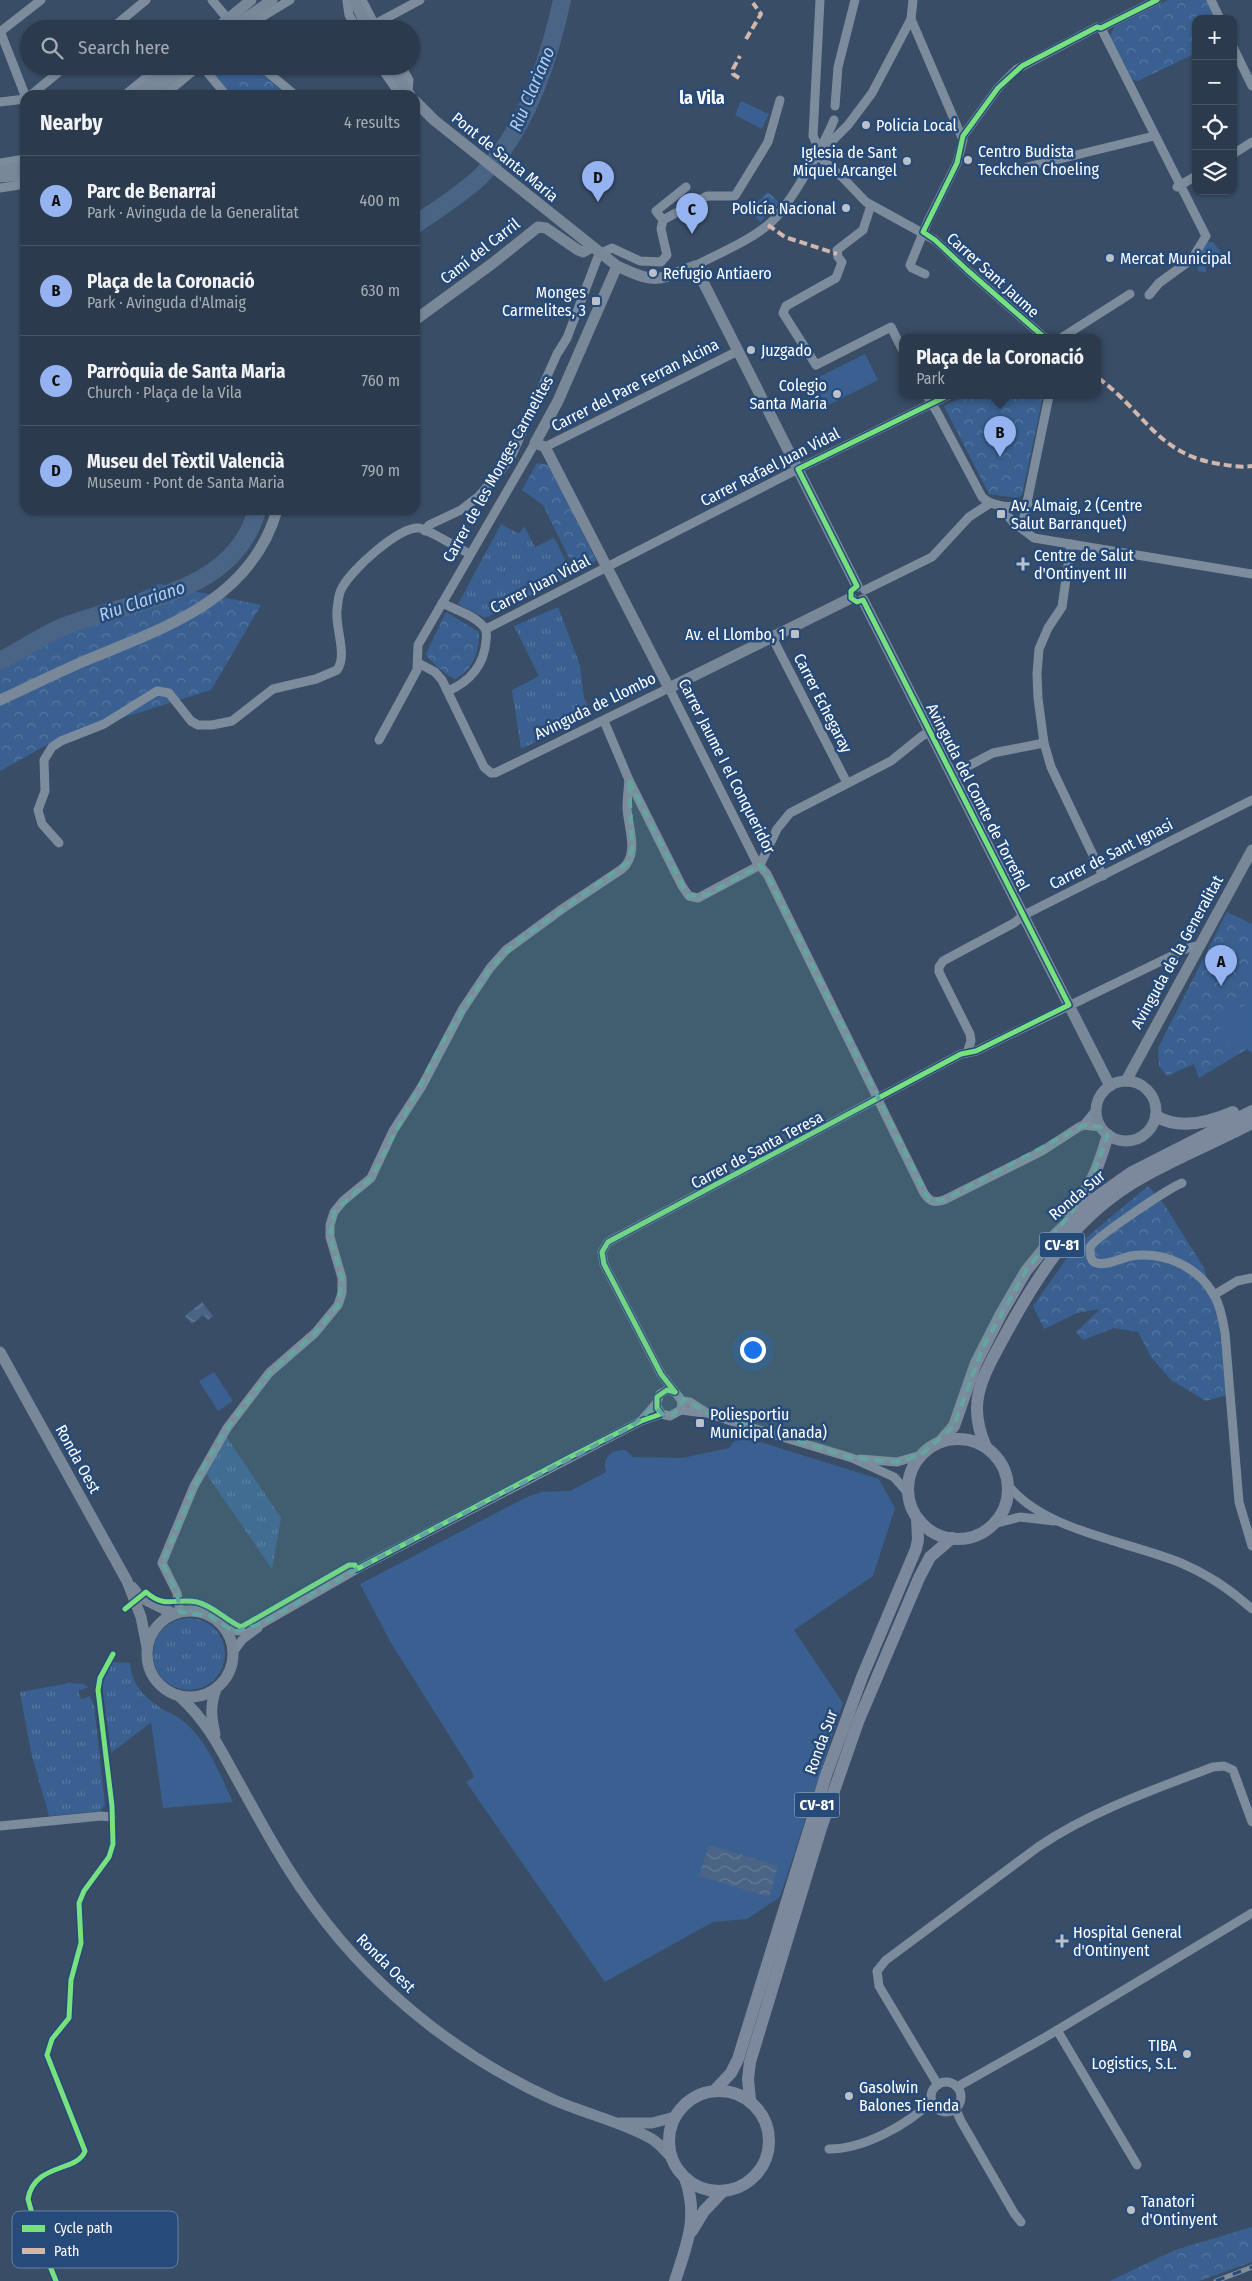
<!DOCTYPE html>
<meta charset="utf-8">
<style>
:root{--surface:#2b3a4c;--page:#374556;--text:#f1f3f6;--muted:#a6adb5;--line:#475464;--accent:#95b2f1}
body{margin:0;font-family:"Fira Sans Condensed",sans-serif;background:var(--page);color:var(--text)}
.controls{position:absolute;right:15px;top:15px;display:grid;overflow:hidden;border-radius:10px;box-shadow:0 1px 4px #0004}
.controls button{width:45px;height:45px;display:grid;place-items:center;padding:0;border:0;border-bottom:1px solid var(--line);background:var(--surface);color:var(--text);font:25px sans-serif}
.you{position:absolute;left:752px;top:1349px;width:18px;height:18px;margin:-12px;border:4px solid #fff;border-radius:50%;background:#1a73e8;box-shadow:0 0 0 8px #1a73e833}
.badge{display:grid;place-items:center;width:32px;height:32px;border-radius:50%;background:var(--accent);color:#111;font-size:16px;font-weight:700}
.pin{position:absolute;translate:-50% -41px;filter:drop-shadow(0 1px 2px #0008)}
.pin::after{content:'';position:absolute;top:26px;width:18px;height:15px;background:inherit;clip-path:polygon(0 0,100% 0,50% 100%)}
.popup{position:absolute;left:899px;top:334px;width:202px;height:65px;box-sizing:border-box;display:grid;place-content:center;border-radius:10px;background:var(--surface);filter:drop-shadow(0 1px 4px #0005);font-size:16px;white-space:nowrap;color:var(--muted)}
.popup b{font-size:19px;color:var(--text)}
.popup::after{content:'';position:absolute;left:50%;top:100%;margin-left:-10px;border:10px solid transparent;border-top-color:var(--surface)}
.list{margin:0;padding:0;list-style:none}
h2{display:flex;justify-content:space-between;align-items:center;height:65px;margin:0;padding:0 20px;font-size:21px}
h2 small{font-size:16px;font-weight:400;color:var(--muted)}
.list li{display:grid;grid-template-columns:32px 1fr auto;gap:15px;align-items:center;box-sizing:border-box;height:90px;padding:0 20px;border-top:1px solid var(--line)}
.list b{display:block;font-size:19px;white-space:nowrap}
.list p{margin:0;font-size:16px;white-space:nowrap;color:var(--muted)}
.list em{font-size:16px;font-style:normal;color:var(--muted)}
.icon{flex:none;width:28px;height:28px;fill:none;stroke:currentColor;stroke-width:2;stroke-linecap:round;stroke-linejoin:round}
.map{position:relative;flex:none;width:1252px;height:2281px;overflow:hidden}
.search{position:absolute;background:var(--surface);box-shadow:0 1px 4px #0004;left:20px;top:20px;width:400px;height:55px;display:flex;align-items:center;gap:12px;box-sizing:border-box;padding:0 18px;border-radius:28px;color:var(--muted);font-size:19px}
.panel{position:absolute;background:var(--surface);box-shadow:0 1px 4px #0004;left:20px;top:90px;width:400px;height:425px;border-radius:15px}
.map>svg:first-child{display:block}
</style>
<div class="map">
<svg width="1252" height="2281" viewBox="0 0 1252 2281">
<defs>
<pattern id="grass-tufts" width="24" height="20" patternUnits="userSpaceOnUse" patternTransform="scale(1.25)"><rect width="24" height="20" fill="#396090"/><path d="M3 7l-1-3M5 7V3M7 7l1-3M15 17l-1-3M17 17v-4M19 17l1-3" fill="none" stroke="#5778a1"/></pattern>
<pattern id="forest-crowns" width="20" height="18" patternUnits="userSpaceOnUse" patternTransform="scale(1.25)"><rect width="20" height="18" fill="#396090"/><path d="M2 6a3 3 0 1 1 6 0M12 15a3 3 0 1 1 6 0" fill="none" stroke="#5778a1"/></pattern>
<pattern id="water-waves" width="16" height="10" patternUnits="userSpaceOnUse" patternTransform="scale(1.25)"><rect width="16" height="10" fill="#496485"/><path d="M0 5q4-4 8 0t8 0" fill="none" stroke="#647b97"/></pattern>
</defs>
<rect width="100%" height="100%" fill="#394d66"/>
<g fill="url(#grass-tufts)">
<polygon points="501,524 519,534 524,526 535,547 554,538 573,575 485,618 458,604"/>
<polygon points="558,607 580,665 584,698 593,715 521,749 512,690 539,676 514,626"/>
<polygon points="226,1436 281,1518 272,1569 205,1472"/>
<circle cx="189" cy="1654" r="36"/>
<path d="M112,1662L130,1663C132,1687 147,1700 166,1711L111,1753L102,1684Z"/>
<polygon points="70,1683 83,1684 89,1687 78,1691 81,1699 90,1696 94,1706 105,1805 100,1811 49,1816 31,1752 20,1692"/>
</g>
<g fill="url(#forest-crowns)">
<polygon points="1168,0 1206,0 1215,19 1196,19 1196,53 1138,81 1133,80 1110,37 1114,27"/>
<polygon points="216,66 252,66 287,95 232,95 211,70"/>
<polygon points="768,192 780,203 760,222 747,207 753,206"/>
<polygon points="1207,242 1213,242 1229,263 1206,265 1206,272 1198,271 1198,265 1195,262"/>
<polygon points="966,396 1043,396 1022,495 1017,498 989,494 944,406"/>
<polygon points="537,463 549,465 596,560 591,565 576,572 543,505 522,490"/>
<polygon points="159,584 261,605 211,690 61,737 0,771 0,657"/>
<path d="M446,612L479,632C479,652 473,670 455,679C450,678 427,659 426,654Z"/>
<polygon points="1227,912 1252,924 1252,1053 1247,1049 1199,1078 1194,1064 1167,1076 1159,1066 1158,1048"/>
<polygon points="1148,1186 1164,1204 1204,1268 1219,1325 1226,1395 1206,1401 1171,1380 1151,1357 1138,1332 1114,1328 1083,1340 1076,1332 1100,1309 1077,1313 1044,1329 1033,1306 1075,1247"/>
<polygon points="1252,2227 1252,2262 1199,2281 1110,2281 1175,2250"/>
</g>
<g fill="#396090">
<polygon points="741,101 769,114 762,129 735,115"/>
<polygon points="865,354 878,380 826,406 813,380"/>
<polygon points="1251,1002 1252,1037 1231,1048 1216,1021"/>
<polygon points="214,1372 233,1401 218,1411 199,1381"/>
<path d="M744,1437L879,1479L895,1508L873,1576L794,1630L843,1703L780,1897L747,1919L713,1922L605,1982L466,1782L474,1777L471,1770L391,1643L360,1584L527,1497L541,1492L570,1491L606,1472C602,1458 611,1449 625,1450L633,1457L682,1458L729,1448L735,1440Z"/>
<path d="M166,1711C203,1726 217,1769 233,1802L163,1808L151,1721Z"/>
</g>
<g fill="url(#water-waves)">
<polygon points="202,1302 213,1316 208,1320 203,1315 192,1324 185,1316"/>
<polygon points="709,1845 778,1866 769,1897 699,1876"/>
</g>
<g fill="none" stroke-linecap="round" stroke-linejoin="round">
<g stroke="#496485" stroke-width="18">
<path d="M415,225C437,209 463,194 482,175C526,130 549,60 562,0"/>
<path d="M0,661C20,651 40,637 60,628C130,599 233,597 257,510"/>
</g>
<g stroke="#7d8c9d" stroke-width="9">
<polyline points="212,0 228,19"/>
<polyline points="362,0 377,29"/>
<polyline points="1211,0 1220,19"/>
<polyline points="347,1 349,15 357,29"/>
<polyline points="911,19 963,140 957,163 928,221 910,265 912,268 925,274"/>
<polyline points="375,24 420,0"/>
<polyline points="1101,28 1206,236 1192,259 1159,283 1149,295"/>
<polyline points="111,29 146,0"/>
<polyline points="242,29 290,0"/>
<polyline points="0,31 25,95"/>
<polyline points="0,32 41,0"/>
<polyline points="1233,47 1252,86"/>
<polyline points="202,66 226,95"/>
<polyline points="260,66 295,95"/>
<polyline points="380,66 398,92 408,93 409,80 401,66"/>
<polyline points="31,95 66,66"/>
<polyline points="125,95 160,66"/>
<polyline points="164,95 199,66"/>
<polyline points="0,102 25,99"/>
<polyline points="835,106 838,67 855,0"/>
<polyline points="963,136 998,88 1017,69 1097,27 1101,28 1157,0"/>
<polyline points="821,147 833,140 848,125 872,93 911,19 913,0"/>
<polyline points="819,149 813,136 820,0"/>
<polyline points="816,154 843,178 866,202 935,240 967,270 1045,338"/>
<polyline points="1233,154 1252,142"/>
<polyline points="0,163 25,159"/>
<polyline points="1027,167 1154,136"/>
<polyline points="686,187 656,211 663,220 707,196 735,196 768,142 780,100"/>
<polyline points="1177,187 1196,176"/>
<polyline points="0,188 25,184"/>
<polyline points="871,205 863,230 837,250 838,257 842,262 836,278 786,306 783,313 816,365 891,327 902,349"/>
<path d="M695,266C719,253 748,242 769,224C788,209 824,144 834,120"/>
<polyline points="1061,338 1130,294"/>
<path d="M927,396L937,412L982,497C993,508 1014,508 1028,504"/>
<polyline points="545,447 738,351"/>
<polyline points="998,505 1014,523 1034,538 1252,574"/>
<polyline points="1024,530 1024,517 1049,396"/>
<polyline points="425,531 429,525 461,510 479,496 500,472 512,455 557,354 567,338 599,254 612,248 640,261 661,262 667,255 661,229 663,220"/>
<polyline points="1071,544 1062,607 1048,628 1039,649 1037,674 1038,698 1044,743 1051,767 1103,876"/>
<polyline points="865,590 932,557 969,517 989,504"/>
<path d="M442,603C454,609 474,615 483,626C487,630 487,635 486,641C484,665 471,681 448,691"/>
<polyline points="486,629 798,469 947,396"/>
<polyline points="772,637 847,783"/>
<path d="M418,663L435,672L442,680L484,767L491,773H495L669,688L756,861L767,874L924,1193C930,1202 934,1203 944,1200L1042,1151L1079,1127L1084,1125L1100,1127"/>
<polyline points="604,721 629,780 682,886 689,896 698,898 760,865 777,829 790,813 891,761 922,736 931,731"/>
<polyline points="379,740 417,670 418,645 535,443"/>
<polyline points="953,774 993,753 1044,743"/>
<path d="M59,843L42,824L38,810L45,791L44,760L52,747L61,741L104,724L157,691L169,693L191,721L198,725H212L232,721L273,689L316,679L337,670C348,655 335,629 337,610C338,603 338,594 342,588C351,570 398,527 419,528C428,529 459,549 470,554"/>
<polyline points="967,1053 971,1041 970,1034 939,972 939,967 943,961 1014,923 1024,915 1252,800"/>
<polyline points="1084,1125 1096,1110"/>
<path d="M1182,1183C1169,1188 1096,1237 1090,1247C1090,1254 1090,1262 1097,1263C1107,1266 1121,1258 1131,1256C1163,1251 1199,1266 1215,1297C1221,1308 1223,1321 1225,1333L1239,1502L1252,1546"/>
<polyline points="1214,1295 1237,1281 1252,1278"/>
<polyline points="682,1401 690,1402 707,1413 746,1426 852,1458 894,1477 908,1493"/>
<polyline points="656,1404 661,1414 670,1416 681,1410 682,1401 661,1374 604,1264 602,1252 608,1242 961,1054 976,1051 1188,948 1200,945"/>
<polyline points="681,1410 704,1413"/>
<polyline points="641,1421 656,1404 660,1394 667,1390 675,1392"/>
<polyline points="860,1459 897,1462 921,1455"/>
<path d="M1008,1485C1044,1531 1128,1541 1181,1563C1207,1574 1231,1590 1252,1609"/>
<polyline points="993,1524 1020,1517 1054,1521"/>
<path d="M180,1612L177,1593L162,1563L194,1486L227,1428L269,1373L315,1333L338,1305L342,1293V1278L330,1237V1225L334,1212L343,1201L371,1178L393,1131L422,1086L462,1010L490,968L506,950L562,909L622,869C640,854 628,828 627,808C627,799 628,790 629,780"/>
<polyline points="225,1630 240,1631 261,1624 357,1569 641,1421 661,1414"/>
<polyline points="233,1652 242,1640 258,1628"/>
<polyline points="0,1826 101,1816 112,1817"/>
<polyline points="1057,2030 1137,2165"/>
<circle cx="946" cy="2097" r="15"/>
<path d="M938,2085L879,1986L877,1971L886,1960L1038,1847C1089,1812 1155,1789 1213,1767L1224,1766L1233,1770L1252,1822"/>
<polyline points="957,2087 1044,2038 1252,1913"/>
<polyline points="955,2108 961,2121 1014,2213 1021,2222"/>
<path d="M829,2149C864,2149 907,2125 932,2101"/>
</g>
<g stroke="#798899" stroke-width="11">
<polyline points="354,0 368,29"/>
<polyline points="216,29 251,0"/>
<polyline points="231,29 272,0"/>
<polyline points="390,66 410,95"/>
<polyline points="137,95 171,66"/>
<polyline points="151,95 186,66"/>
<path d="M415,101L434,120L617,266C656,284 655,281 695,266L857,586"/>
<polyline points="0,172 25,165"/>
<polyline points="0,177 25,175"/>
<polyline points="617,266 558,401 535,443 545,447 669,688 851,598"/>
<polyline points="415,320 493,263 538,227 546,228 578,250 583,252 592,247"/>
<polyline points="863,600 1110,1086"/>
<path d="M0,700C31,686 62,670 94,657C169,626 252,598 277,510"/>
<polyline points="1126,1081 1252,850"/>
<circle cx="1126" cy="1111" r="30"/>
<polyline points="0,1352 127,1581 141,1617 147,1647"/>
<polyline points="132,1587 140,1597 174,1614"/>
<circle cx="190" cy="1654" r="43"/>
<path d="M179,1696C204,1718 218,1744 233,1772C247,1797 260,1821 274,1845C304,1897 341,1946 385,1987C434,2033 492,2072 554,2100C586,2114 622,2122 652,2139C659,2143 665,2151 671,2157"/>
<path d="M215,1734C211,1717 210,1705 216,1689"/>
<polyline points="620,2123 652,2123 675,2117"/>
</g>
<g stroke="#7c899c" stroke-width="12">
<path d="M1156,1116C1179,1130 1210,1122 1233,1112"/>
<path d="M1069,1212C1092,1186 1098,1168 1108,1135"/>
<circle cx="958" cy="1489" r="50"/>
<polyline points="940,1442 954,1426 976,1363 1001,1314 1026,1271 1056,1234 1090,1202 1132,1172 1252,1111"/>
<path d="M986,1447C966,1403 982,1378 1004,1337C1039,1272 1076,1214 1143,1177C1178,1157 1216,1142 1252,1123"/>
<polyline points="715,2090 731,2073 738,2059 826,1775 862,1677 916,1549 918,1540 917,1518"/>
<circle cx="719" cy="2141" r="50"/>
<polyline points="750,2100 748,2079 750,2062 821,1828 858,1722 919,1578 930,1557 952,1538"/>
<polyline points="692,2231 704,2211 723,2191"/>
<path d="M675,2281C687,2244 699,2217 685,2178"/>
</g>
<g stroke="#7f8d9d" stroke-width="5">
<polyline id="rail" points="1216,2281 1252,2267"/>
</g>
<use href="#rail" stroke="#264a79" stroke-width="3" stroke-dasharray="9" stroke-linecap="butt"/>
<g stroke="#d1b7ad" stroke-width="4" stroke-dasharray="8 4" stroke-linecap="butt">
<polyline points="746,39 761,14 753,3"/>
<polyline points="739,78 733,74 733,69 740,56"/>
<polyline points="768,225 785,237 837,254"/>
<path d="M1098,378C1142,409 1156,452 1214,463C1227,465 1239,468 1252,466"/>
</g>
<g stroke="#264a79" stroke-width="8">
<g id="cycleway">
<polyline points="1045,338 967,270 935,240 923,232 957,163 963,136 998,88 1022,66 1097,27 1101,28 1157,0"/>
<polyline points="675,1392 661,1374 604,1264 602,1252 608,1242 961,1054 976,1051 1069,1005 863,600 857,602 851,598 851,591 857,586 798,469 947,396"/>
<path d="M125,1609L146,1592C166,1610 176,1597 197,1602C214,1606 225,1620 241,1627L349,1565H355L357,1569L568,1458L641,1421L661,1414L657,1408V1397L667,1390L675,1392"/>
<path d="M56,2281L39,2239L28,2199C34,2163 78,2172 85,2151L47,2055L52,2039L69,2018L71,1980L81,1943L79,1903L84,1891L109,1857L113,1844L112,1806L98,1690L100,1678L113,1654"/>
</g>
</g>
<use href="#cycleway" stroke="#77e17e" stroke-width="5"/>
</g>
<path fill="#63a6a1" fill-opacity="0.2" stroke="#63a6a1" stroke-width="4" stroke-dasharray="10 6" stroke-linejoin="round" d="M629,780L688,896L706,895L760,865L767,874L929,1200H944L1084,1125L1100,1127L1108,1135L1086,1193L1026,1271L983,1347L954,1426L921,1455L897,1462L852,1458L707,1413L684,1399L674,1415L665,1416L654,1407L631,1427L357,1569L261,1624L234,1632L210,1616L180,1612L177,1593L162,1563L201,1471L227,1428L269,1373L315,1333L338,1305L342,1278L330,1237L334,1212L371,1178L446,1036L490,968L514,944L628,862L632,848Z"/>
<g fill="#bac1c9" stroke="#264a79" stroke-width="2">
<circle cx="866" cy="125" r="5"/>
<circle cx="968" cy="160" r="5"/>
<circle cx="907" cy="161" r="5"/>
<circle cx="846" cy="208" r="5"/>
<circle cx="1110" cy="258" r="5"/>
<circle cx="653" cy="273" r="5"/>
<rect x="591" y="296" width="10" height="10" rx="2.5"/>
<circle cx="751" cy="350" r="5"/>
<circle cx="837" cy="394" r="5"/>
<rect x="996" y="509" width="10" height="10" rx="2.5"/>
<path d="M1020.5 556.5h5v5h5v5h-5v5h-5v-5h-5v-5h5z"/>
<rect x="790" y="629" width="10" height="10" rx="2.5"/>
<rect x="695" y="1418" width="10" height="10" rx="2.5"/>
<path d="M1059.5 1933.5h5v5h5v5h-5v5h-5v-5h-5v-5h5z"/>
<circle cx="1187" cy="2054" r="5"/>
<circle cx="849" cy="2096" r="5"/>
<circle cx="1131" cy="2210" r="5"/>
</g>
<g text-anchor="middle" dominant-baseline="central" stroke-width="5" stroke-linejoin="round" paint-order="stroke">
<g fill="#264a79" stroke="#bec9d7" stroke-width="1">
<rect x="1039.5" y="1232.5" width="45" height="25" rx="4"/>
<rect x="794.5" y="1792.5" width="45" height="25" rx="4"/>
</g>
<g font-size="15" font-weight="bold" fill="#fff">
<text x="1062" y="1245">CV-81</text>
<text x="817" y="1805">CV-81</text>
</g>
<g font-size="16" fill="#fff" stroke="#264a79" text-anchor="start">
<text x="876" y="125">Policia Local</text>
<text x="978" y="151">Centro Budista<tspan x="978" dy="18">Teckchen Choeling</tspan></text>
<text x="897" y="152" text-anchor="end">Iglesia de Sant<tspan x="897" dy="18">Miquel Arcangel</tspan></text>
<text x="836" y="208" text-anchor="end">Policía Nacional</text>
<text x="1120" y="258">Mercat Municipal</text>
<text x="663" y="273">Refugio Antiaero</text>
<text x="586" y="292" text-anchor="end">Monges<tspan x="586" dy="18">Carmelites, 3</tspan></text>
<text x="761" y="350">Juzgado</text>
<text x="827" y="385" text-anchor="end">Colegio<tspan x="827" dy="18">Santa María</tspan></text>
<text x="1011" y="505">Av. Almaig, 2 (Centre<tspan x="1011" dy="18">Salut Barranquet)</tspan></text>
<text x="1034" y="555">Centre de Salut<tspan x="1034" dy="18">d'Ontinyent III</tspan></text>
<text x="785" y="634" text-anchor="end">Av. el Llombo, 1</text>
<text x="710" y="1414">Poliesportiu<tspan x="710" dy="18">Municipal (anada)</tspan></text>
<text x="1073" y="1932">Hospital General<tspan x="1073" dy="18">d'Ontinyent</tspan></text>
<text x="1177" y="2045" text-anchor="end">TIBA<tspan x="1177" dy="18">Logistics, S.L.</tspan></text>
<text x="859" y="2087">Gasolwin<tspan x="859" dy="18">Balones Tienda</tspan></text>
<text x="1141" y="2201">Tanatori<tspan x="1141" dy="18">d'Ontinyent</tspan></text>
</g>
<g font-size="16" fill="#fff" stroke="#264a79">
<text transform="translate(505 157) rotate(39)">Pont de Santa Maria</text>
<text transform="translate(480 251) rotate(-38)">Camí del Carril</text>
<text transform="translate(993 275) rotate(42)">Carrer Sant Jaume</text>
<text transform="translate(635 385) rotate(-27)">Carrer del Pare Ferran Alcina</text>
<text transform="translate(770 467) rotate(-27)">Carrer Rafael Juan Vidal</text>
<text transform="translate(498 469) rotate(-61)">Carrer de les Monges Carmelites</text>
<text transform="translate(540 584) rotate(-27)">Carrer Juan Vidal</text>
<text transform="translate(823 703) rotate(63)">Carrer Echegaray</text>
<text transform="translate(595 706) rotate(-26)">Avinguda de Llombo</text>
<text transform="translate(727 766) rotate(63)">Carrer Jaume I el Conqueridor</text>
<text transform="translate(978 797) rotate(63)">Avinguda del Comte de Torrefiel</text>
<text transform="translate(1111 854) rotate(-27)">Carrer de Sant Ignasi</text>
<text transform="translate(1177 952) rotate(-61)">Avinguda de la Generalitat</text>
<text transform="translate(757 1150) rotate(-28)">Carrer de Santa Teresa</text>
<text transform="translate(1077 1195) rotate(-40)">Ronda Sur</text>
<text transform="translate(78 1459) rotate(61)">Ronda Oest</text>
<text transform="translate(821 1742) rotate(-70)">Ronda Sur</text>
<text transform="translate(386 1963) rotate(45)">Ronda Oest</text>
</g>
<g font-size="18" font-style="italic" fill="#b4cdeb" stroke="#264a79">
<text transform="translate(532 89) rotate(-67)">Riu Clariano</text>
<text transform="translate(142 601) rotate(-19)">Riu Clariano</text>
</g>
<g font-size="18" font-weight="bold" fill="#fff" stroke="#264a79">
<text x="702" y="98">la Vila</text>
</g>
</g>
<rect x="12" y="2211" width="166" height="57" rx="8" fill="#264a79" stroke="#6780a1" stroke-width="1"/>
<rect x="22" y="2225" width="23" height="7" fill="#77e17e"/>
<rect x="22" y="2248" width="23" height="6" fill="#d1b7ad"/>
<g font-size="14" fill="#fff">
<text x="54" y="2233">Cycle path</text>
<text x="54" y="2256">Path</text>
</g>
</svg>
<div class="controls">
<button>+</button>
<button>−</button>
<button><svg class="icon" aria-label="locate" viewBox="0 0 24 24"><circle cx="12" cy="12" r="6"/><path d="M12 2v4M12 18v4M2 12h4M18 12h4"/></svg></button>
<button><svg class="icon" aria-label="layers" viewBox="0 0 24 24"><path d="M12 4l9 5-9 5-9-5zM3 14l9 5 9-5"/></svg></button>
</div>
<div class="you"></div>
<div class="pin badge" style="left:1221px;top:986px">A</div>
<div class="pin badge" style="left:1000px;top:457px">B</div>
<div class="popup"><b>Plaça de la Coronació</b>Park</div>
<div class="pin badge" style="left:692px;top:234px">C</div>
<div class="pin badge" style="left:598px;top:202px">D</div>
<div class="search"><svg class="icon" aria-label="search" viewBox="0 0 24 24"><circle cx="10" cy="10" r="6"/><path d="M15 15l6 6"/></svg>Search here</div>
<section class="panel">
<h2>Nearby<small>4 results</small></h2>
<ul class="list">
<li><span class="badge">A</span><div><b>Parc de Benarrai</b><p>Park · Avinguda de la Generalitat</p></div><em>400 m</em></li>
<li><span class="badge">B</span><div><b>Plaça de la Coronació</b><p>Park · Avinguda d'Almaig</p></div><em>630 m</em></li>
<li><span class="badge">C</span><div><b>Parròquia de Santa Maria</b><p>Church · Plaça de la Vila</p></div><em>760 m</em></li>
<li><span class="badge">D</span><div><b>Museu del Tèxtil Valencià</b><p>Museum · Pont de Santa Maria</p></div><em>790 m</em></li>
</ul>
</section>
</div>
